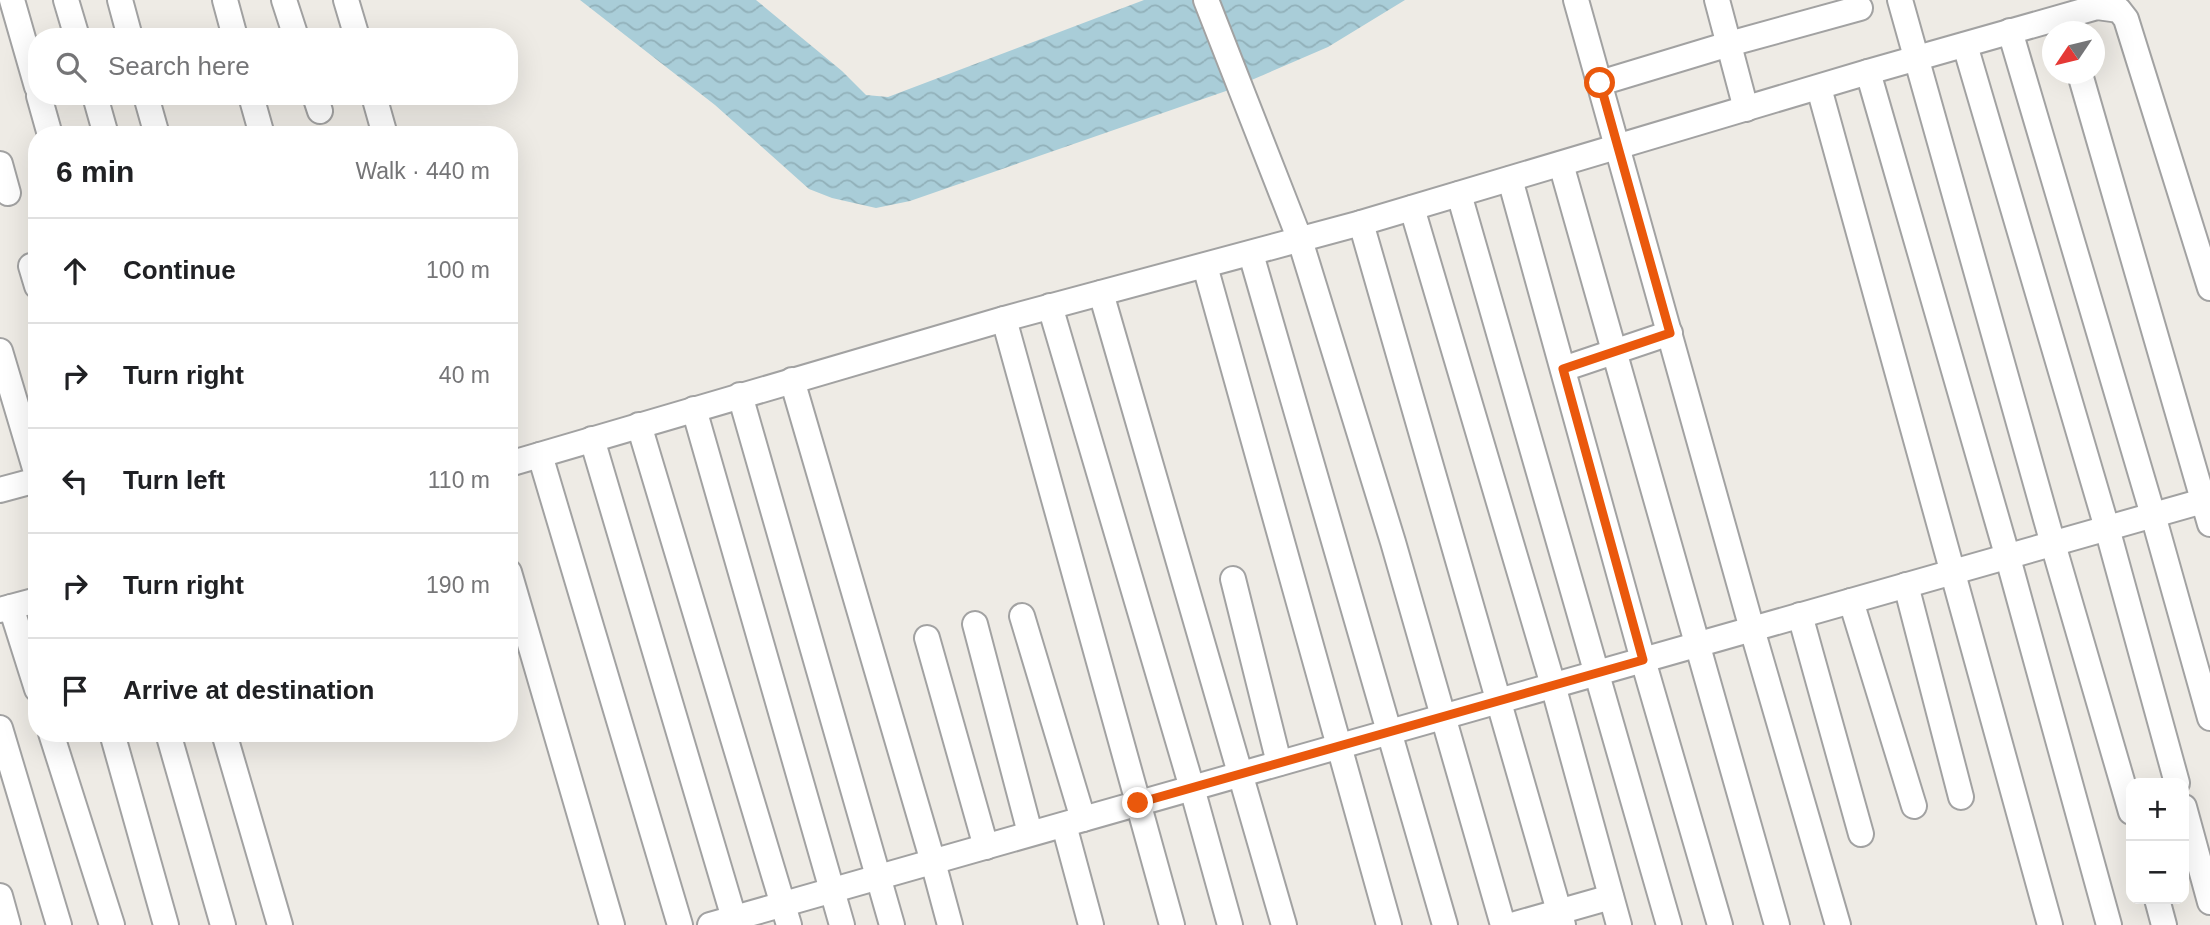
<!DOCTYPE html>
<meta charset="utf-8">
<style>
:root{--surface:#fff;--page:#f2f2f2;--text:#202124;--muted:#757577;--line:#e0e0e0}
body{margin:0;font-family:Arial,sans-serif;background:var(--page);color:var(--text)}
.controls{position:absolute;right:21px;bottom:21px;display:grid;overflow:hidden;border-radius:14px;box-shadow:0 7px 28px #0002}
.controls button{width:63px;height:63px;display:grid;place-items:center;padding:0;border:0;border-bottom:2px solid var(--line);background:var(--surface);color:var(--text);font:35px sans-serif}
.compass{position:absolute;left:2042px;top:21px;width:63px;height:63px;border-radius:50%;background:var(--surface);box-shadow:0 7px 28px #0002;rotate:235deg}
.stop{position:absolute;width:21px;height:21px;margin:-16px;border:5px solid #ea580c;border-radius:50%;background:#fff}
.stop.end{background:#ea580c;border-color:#fff;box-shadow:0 2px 7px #0008}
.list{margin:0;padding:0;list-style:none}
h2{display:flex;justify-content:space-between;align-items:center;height:91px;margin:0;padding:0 28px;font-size:30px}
h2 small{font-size:23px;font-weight:400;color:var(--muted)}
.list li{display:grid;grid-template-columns:46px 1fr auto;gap:21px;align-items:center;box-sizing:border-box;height:105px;padding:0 28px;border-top:2px solid var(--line)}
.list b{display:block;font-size:26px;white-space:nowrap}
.list em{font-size:23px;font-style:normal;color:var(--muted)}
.icon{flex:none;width:38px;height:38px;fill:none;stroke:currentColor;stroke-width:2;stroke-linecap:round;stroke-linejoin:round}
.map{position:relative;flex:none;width:2210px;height:925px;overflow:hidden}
.search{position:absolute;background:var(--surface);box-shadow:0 7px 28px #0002;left:28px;top:28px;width:490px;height:77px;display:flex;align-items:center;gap:18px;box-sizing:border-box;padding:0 24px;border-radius:28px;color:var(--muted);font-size:26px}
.panel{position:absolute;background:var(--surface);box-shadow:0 7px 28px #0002;left:28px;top:126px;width:490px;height:616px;border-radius:28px}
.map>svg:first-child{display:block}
</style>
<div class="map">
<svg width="2210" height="925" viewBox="0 0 2210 925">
<defs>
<pattern id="water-waves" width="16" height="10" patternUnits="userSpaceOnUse" patternTransform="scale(1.75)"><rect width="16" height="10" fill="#a9cdd8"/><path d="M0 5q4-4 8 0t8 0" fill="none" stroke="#91b0b9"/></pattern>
</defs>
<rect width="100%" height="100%" fill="#eeebe5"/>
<polygon fill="url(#water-waves)" points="580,0 756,0 842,71 866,95 888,97 1144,0 1405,0 1328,47 1226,91 910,201 876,208 832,198 809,189 715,105"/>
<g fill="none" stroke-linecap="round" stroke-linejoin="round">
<g stroke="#a2a2a2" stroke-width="28">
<g id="minor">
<polyline points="12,0 37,87"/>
<polyline points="66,0 77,37"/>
<polyline points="120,0 130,37"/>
<polyline points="225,0 235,37"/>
<polyline points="284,0 296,37"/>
<polyline points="346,0 357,37"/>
<polyline points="1206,0 1300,240 1393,542 1503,925"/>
<polyline points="1576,0 1752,629 1838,925"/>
<polyline points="1717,0 1746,109"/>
<polyline points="1900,0 2053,544 2131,812"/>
<polyline points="2010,31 2153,515 2210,718"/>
<polyline points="1965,45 2107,528 2177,783"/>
<polyline points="1868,72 2008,558 2109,925"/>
<polyline points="2080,74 2210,524"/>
<polyline points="1600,83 1729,44 1860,8"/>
<polyline points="1819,88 2050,925"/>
<polyline points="39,96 50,135"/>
<polyline points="95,96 106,135"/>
<polyline points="146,96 157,135"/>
<polyline points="251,96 262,135"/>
<polyline points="315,96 320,111"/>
<polyline points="374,96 385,135"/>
<polyline points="0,164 8,193"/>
<polyline points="1561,164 1777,925"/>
<polyline points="1510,179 1643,660 1720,925"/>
<polyline points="1459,194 1669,925"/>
<polyline points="1412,208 1553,685 1619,925"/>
<polyline points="1361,223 1563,925"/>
<polyline points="1251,254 1445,925"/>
<polyline points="31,266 37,286"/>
<polyline points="1205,266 1389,925"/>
<polyline points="1101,293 1284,925"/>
<polyline points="1050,306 1192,788 1230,925"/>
<polyline points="1004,319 1172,925"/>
<polyline points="0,351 37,475"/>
<polyline points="1563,369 1670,333"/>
<polyline points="792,380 933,862 950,925"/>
<polyline points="740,395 892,925"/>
<polyline points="694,409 842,925"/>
<polyline points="639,425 789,925"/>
<polyline points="592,439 736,925"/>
<polyline points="540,455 680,925"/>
<polyline points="509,464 1004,319 1361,223 1868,72 2097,7 2119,10 2126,19 2210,288"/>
<polyline points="0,490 37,480"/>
<polyline points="509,572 612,925"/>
<polyline points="1233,579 1279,763"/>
<polyline points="1906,585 1961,797"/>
<polyline points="1851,601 1914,806"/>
<polyline points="11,607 37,689"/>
<polyline points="0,610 37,600"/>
<polyline points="1800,615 1861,834"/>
<polyline points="1022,616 1083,819"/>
<polyline points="975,624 1030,833"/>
<polyline points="927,638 986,847"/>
<polyline points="0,728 59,925"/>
<polyline points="51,733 112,925"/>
<polyline points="112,733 166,925"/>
<polyline points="168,733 223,925"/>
<polyline points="224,733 280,925"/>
<polyline points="2184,807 2210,902"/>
<polyline points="1064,825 1091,925"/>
<polyline points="0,896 8,925"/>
<polyline points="2157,899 2164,925"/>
<polyline points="710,925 2210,499"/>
<polyline points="1512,925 1611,897"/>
</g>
</g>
<use href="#minor" stroke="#fff" stroke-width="24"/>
</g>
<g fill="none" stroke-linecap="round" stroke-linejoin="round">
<polyline stroke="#ea580c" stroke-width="9" points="1138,803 1643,660 1563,369 1670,333 1600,83"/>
</g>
</svg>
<div class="controls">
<button>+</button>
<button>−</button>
</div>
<svg class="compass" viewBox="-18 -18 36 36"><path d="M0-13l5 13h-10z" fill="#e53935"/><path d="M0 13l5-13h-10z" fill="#757577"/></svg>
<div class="stop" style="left:1600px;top:83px"></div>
<div class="stop end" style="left:1138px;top:803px"></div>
<div class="search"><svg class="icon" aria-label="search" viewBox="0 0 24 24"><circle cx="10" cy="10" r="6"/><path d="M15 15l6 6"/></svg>Search here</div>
<section class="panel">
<h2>6 min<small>Walk · 440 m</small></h2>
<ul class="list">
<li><svg class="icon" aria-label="ahead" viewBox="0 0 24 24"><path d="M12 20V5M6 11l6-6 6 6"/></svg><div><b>Continue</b></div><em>100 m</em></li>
<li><svg class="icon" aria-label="right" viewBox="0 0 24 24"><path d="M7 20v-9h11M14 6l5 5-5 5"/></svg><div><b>Turn right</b></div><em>40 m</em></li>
<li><svg class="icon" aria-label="left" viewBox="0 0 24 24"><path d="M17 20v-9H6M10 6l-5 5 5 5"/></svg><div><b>Turn left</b></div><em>110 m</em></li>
<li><svg class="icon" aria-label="right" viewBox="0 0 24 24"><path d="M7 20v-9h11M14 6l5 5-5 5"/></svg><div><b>Turn right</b></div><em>190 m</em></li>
<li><svg class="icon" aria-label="arrive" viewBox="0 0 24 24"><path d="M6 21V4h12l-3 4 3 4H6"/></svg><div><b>Arrive at destination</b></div></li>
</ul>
</section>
</div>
